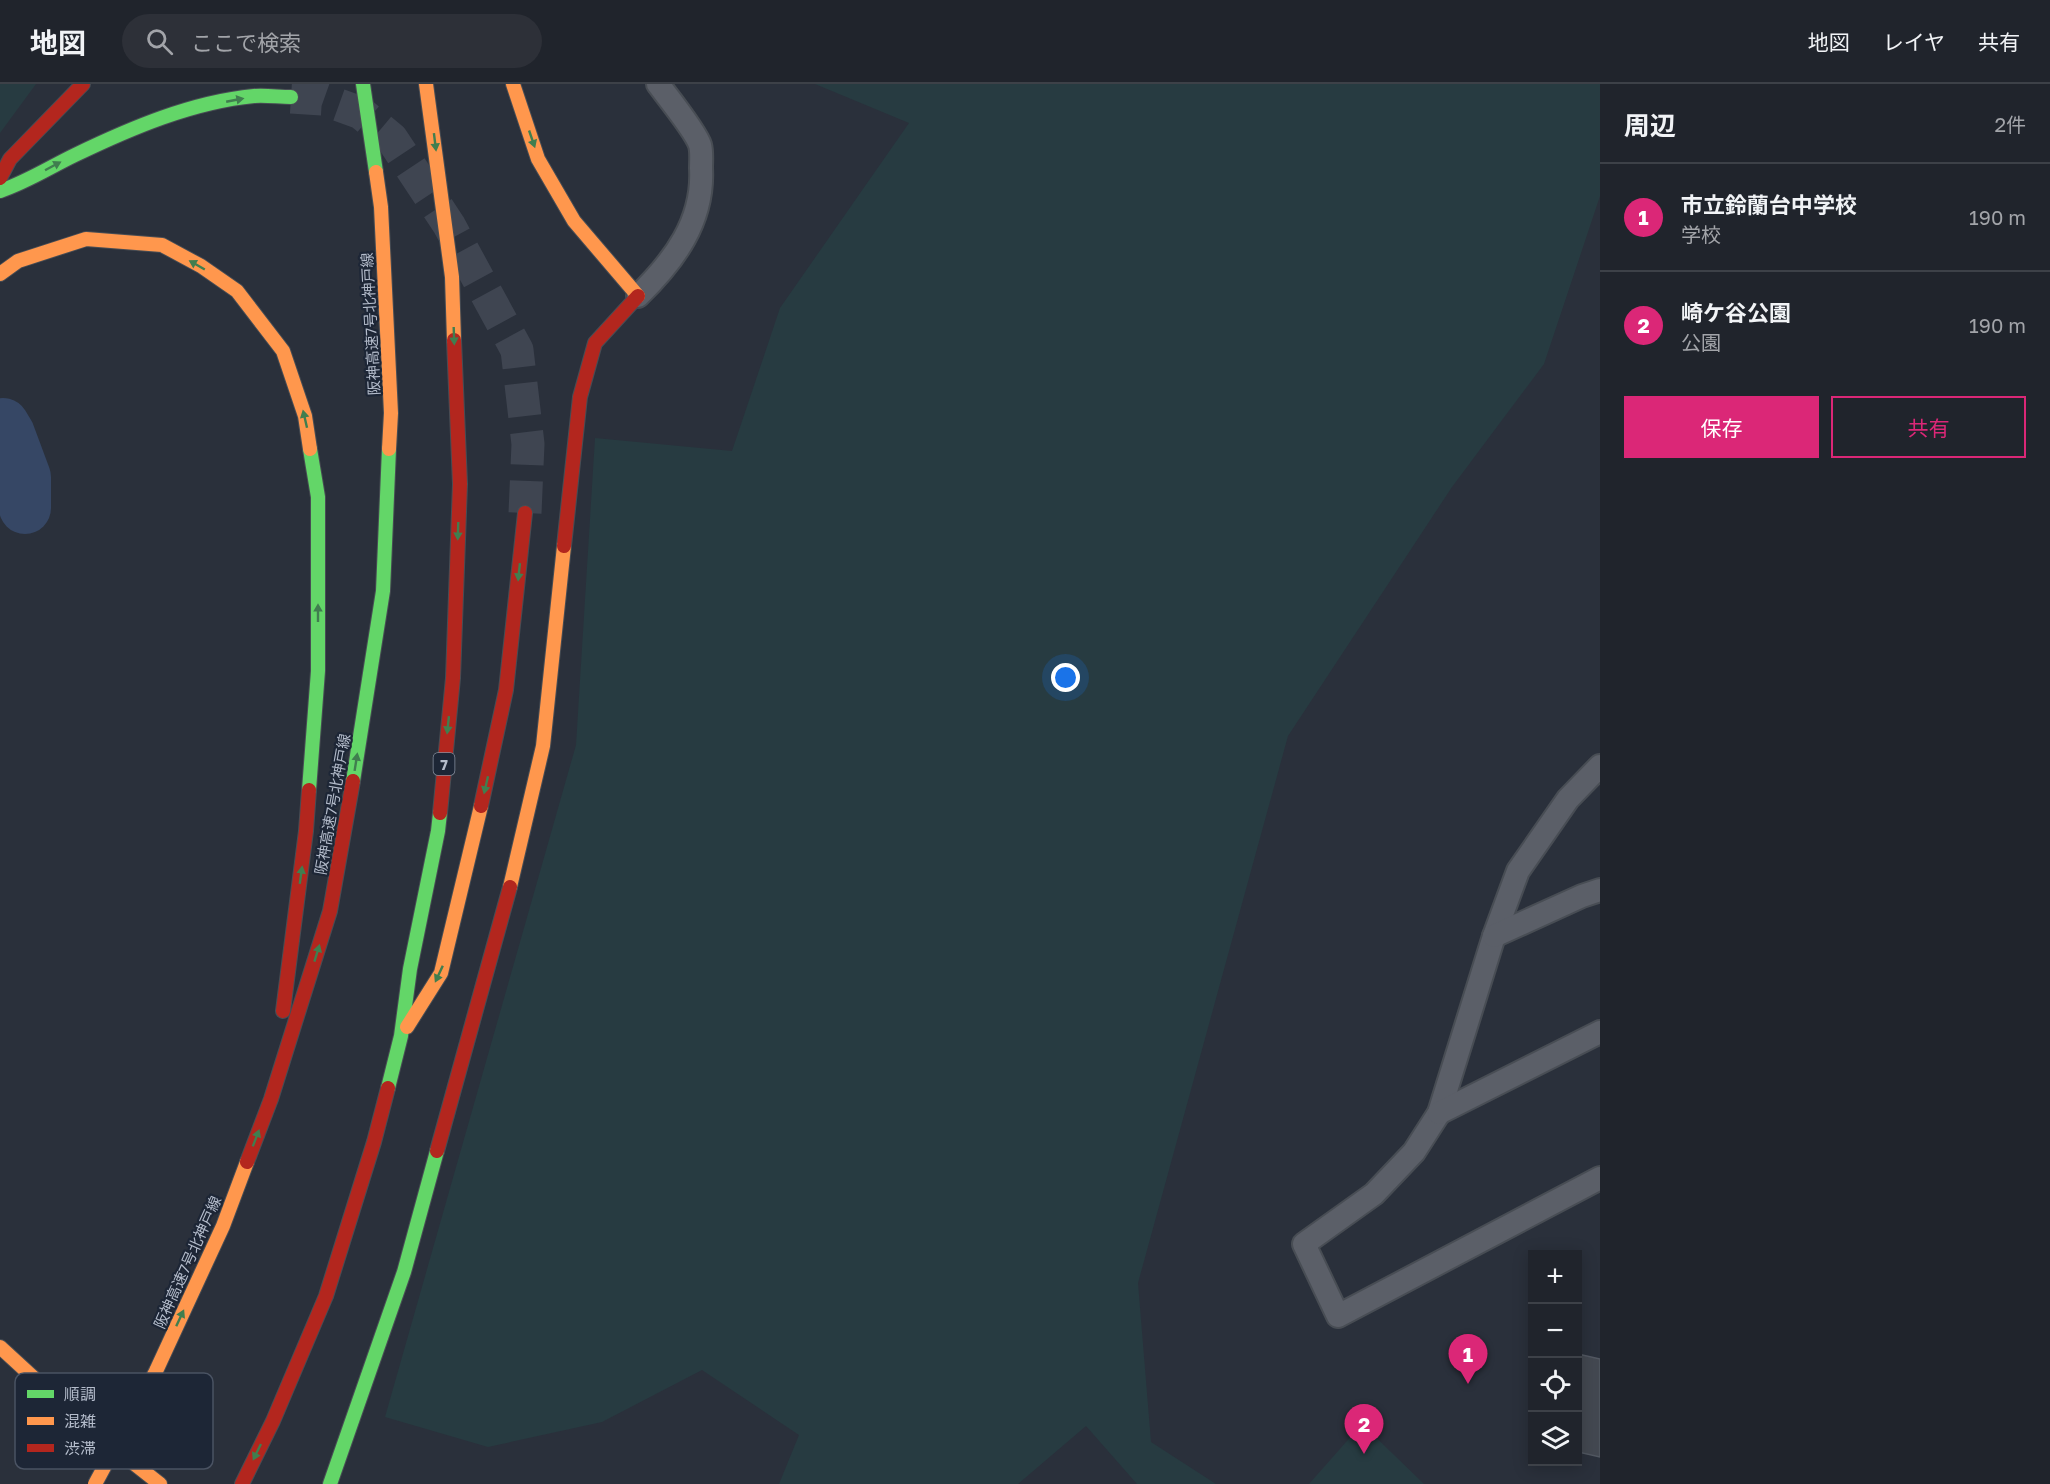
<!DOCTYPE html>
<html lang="ja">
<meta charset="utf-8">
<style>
:root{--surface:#20242c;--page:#2d3038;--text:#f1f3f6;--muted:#a2a4a9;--line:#3d4148;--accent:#db2777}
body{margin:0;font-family:"Golos Text","Noto Sans JP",sans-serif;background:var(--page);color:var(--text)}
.controls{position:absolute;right:18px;bottom:18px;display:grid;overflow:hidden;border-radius:0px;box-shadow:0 3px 15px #0003}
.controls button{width:54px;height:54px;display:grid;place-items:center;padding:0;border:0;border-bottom:2px solid var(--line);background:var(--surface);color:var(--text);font:30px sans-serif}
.you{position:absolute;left:1066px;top:594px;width:21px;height:21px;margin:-15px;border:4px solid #fff;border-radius:50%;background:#1a73e8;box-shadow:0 0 0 9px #1a73e833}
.badge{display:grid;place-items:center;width:39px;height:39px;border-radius:50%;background:var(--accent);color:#fff;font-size:20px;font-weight:700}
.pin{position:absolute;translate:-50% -50px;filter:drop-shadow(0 2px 3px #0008)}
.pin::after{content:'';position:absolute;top:32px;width:21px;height:18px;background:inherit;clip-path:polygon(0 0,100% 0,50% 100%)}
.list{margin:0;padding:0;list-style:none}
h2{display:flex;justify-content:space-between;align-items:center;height:78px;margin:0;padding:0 24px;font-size:26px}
h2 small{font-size:20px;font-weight:400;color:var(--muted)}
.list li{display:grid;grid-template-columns:39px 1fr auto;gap:18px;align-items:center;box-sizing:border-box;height:108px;padding:0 24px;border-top:2px solid var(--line)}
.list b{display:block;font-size:22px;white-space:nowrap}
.list p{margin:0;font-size:20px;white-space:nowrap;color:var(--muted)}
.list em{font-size:20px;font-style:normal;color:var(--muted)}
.actions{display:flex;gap:12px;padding:18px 24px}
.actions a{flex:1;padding:14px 0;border:2px solid var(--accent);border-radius:0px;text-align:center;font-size:21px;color:var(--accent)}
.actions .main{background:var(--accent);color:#fff}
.icon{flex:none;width:33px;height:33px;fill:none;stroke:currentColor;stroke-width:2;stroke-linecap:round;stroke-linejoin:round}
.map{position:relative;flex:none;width:1600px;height:1400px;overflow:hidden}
header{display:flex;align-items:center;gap:36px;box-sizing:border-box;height:84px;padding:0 30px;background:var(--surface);border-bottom:2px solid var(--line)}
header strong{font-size:28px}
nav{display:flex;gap:33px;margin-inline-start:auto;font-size:21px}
.search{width:420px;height:54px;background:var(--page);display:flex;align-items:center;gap:15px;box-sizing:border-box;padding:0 21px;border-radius:33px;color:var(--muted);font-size:22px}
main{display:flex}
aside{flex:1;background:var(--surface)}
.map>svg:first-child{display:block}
</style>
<header>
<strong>地図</strong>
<div class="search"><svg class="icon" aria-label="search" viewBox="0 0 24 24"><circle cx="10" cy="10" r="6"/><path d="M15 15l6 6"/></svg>ここで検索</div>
<nav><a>地図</a><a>レイヤ</a><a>共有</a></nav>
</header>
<main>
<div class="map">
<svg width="1600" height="1400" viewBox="0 0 1600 1400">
<rect width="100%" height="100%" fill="#2a303b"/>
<g fill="#273b41">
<polygon points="0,0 36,0 0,49"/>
<polygon points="815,0 1600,0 1600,112 1544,280 1452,403 1288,652 1138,1199 1151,1358 1216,1400 1137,1400 1086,1342 1018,1400 779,1400 799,1351 702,1286 602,1338 488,1363 385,1333 576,661 595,354 732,367 780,224 909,39"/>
<polygon points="1362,1340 1424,1400 1309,1400"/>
</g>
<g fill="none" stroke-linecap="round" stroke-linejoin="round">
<polyline stroke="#364765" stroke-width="52" points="3,340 9,350 25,393 25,424"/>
</g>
<polygon fill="#434851" stroke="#525862" stroke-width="1.5" points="1578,1270 1600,1275 1600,1373 1578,1368"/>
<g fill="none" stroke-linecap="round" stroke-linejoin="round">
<polyline stroke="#3f4551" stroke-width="33" stroke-dasharray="33 16" stroke-linecap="butt" points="291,13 322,15 361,29 392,55 449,141 517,266 528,360 525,429"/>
<g stroke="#484d54" stroke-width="26">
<g id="street">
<path d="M638,212C674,177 704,137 701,84C701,77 702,68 700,61C696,48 667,12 658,0"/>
<polyline points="1600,682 1568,715 1518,787 1494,852 1439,1029 1414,1068 1374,1110 1304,1160 1338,1232 1600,1094"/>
<polyline points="1494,852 1582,812 1600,806"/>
<polyline points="1439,1029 1600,948"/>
</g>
</g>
<g stroke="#484d54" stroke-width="16">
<g id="fast">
<polyline points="363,0 376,88"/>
<path d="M0,107C27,98 50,83 75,71C131,44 192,18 254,12C266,11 279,13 291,13"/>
<polyline points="353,697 383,507 389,365"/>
<polyline points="309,706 318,587 318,413 310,365"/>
<polyline points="388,1004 401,952 410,885 438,747 440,729"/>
<polyline points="330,1400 404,1188 437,1067"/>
</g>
</g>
<g stroke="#484d54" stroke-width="16">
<g id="slow">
<polyline points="426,0 452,193 454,256"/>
<polyline points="513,0 538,75 574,137 638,212"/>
<polyline points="376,88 381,123 391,329 389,365"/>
<polyline points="0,190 18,177 86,155 162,161 201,182 237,207 283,267 305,332 310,365"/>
<polyline points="510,803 543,662 564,462"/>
<polyline points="407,943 441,889 481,722"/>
<polyline points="0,1263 85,1341 160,1400"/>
<polyline points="156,1287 223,1142 247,1078"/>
</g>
</g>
<g stroke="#484d54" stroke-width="16">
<g id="jam">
<polyline points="0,94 10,75 83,0"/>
<polyline points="564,462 580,313 595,259 638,212"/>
<polyline points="481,722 506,606 525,429"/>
<polyline points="440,729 453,594 460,400 454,256"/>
<polyline points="283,927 306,747 309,706"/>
<polyline points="437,1067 510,803"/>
<polyline points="247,1078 271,1015 330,827 353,697"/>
<polyline points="242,1400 273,1337 326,1212 374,1058 388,1004"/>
</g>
</g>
<use href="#street" stroke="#5b5f68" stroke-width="22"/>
<use href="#fast" stroke="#63d668" stroke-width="14"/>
<use href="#slow" stroke="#ff974d" stroke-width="14"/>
<use href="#jam" stroke="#b3261e" stroke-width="14"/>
<g stroke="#474c56" stroke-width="16" stroke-linecap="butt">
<polyline id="slow-bridge" points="95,1400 156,1287"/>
</g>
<use href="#slow-bridge" stroke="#ff974d" stroke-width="14"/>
</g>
<defs><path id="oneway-solid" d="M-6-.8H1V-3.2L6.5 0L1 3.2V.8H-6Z" transform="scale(1.5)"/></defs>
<g fill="#407e4f">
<use href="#oneway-solid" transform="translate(235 16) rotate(-11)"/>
<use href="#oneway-solid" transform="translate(532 55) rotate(71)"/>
<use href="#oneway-solid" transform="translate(435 58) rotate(83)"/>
<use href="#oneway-solid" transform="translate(53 82) rotate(-28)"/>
<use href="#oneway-solid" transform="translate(197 181) rotate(-150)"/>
<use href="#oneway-solid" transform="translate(454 252) rotate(88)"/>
<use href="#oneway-solid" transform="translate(305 335) rotate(-103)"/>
<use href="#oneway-solid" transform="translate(458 447) rotate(92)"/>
<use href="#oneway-solid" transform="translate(519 488) rotate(96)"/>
<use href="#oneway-solid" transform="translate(318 529) rotate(-90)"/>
<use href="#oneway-solid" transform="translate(448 641) rotate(96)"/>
<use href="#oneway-solid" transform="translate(356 678) rotate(-81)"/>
<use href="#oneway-solid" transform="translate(486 701) rotate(103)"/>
<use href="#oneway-solid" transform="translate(301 791) rotate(-82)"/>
<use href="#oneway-solid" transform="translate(317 869) rotate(-73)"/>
<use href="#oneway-solid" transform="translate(439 890) rotate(115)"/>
<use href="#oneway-solid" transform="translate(256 1054) rotate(-69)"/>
<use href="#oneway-solid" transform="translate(180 1234) rotate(-65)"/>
<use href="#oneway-solid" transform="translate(257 1368) rotate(116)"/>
</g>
<g text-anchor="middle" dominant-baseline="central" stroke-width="4.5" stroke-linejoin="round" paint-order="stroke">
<rect fill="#1d2636" stroke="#878f9e" stroke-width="1.5" x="433.5" y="669" width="21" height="22" rx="4.5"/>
<g font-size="14" font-weight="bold" fill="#b4bccb">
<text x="444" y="680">7</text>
</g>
<g font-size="15" fill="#b4bccb" stroke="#1d2636">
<text transform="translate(370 240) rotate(-93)">阪神高速7号北神戸線</text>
<text transform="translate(332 720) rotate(-80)">阪神高速7号北神戸線</text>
<text transform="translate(187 1178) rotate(-66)">阪神高速7号北神戸線</text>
</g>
</g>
<rect x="15" y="1289" width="198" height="96" rx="9" fill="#1d2636" stroke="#4a5363" stroke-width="1.5"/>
<rect x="27" y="1306" width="27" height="8" fill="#63d668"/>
<rect x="27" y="1333" width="27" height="8" fill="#ff974d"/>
<rect x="27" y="1360" width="27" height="8" fill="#b3261e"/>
<g font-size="16" fill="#b4bccb">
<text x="64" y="1316">順調</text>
<text x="64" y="1343">混雑</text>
<text x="64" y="1370">渋滞</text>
</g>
</svg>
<div class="controls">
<button>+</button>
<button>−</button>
<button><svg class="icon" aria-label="locate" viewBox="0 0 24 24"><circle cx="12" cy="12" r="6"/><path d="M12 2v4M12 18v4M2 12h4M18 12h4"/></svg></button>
<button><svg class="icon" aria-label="layers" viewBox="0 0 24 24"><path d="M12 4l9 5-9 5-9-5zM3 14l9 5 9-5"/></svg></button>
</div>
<div class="you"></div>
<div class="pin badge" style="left:1468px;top:1300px">1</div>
<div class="pin badge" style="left:1364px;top:1370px">2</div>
</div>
<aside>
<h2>周辺<small>2件</small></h2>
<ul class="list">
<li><span class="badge">1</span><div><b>市立鈴蘭台中学校</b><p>学校</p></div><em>190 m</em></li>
<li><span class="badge">2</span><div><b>崎ケ谷公園</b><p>公園</p></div><em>190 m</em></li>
</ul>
<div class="actions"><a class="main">保存</a><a>共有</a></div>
</aside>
</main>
